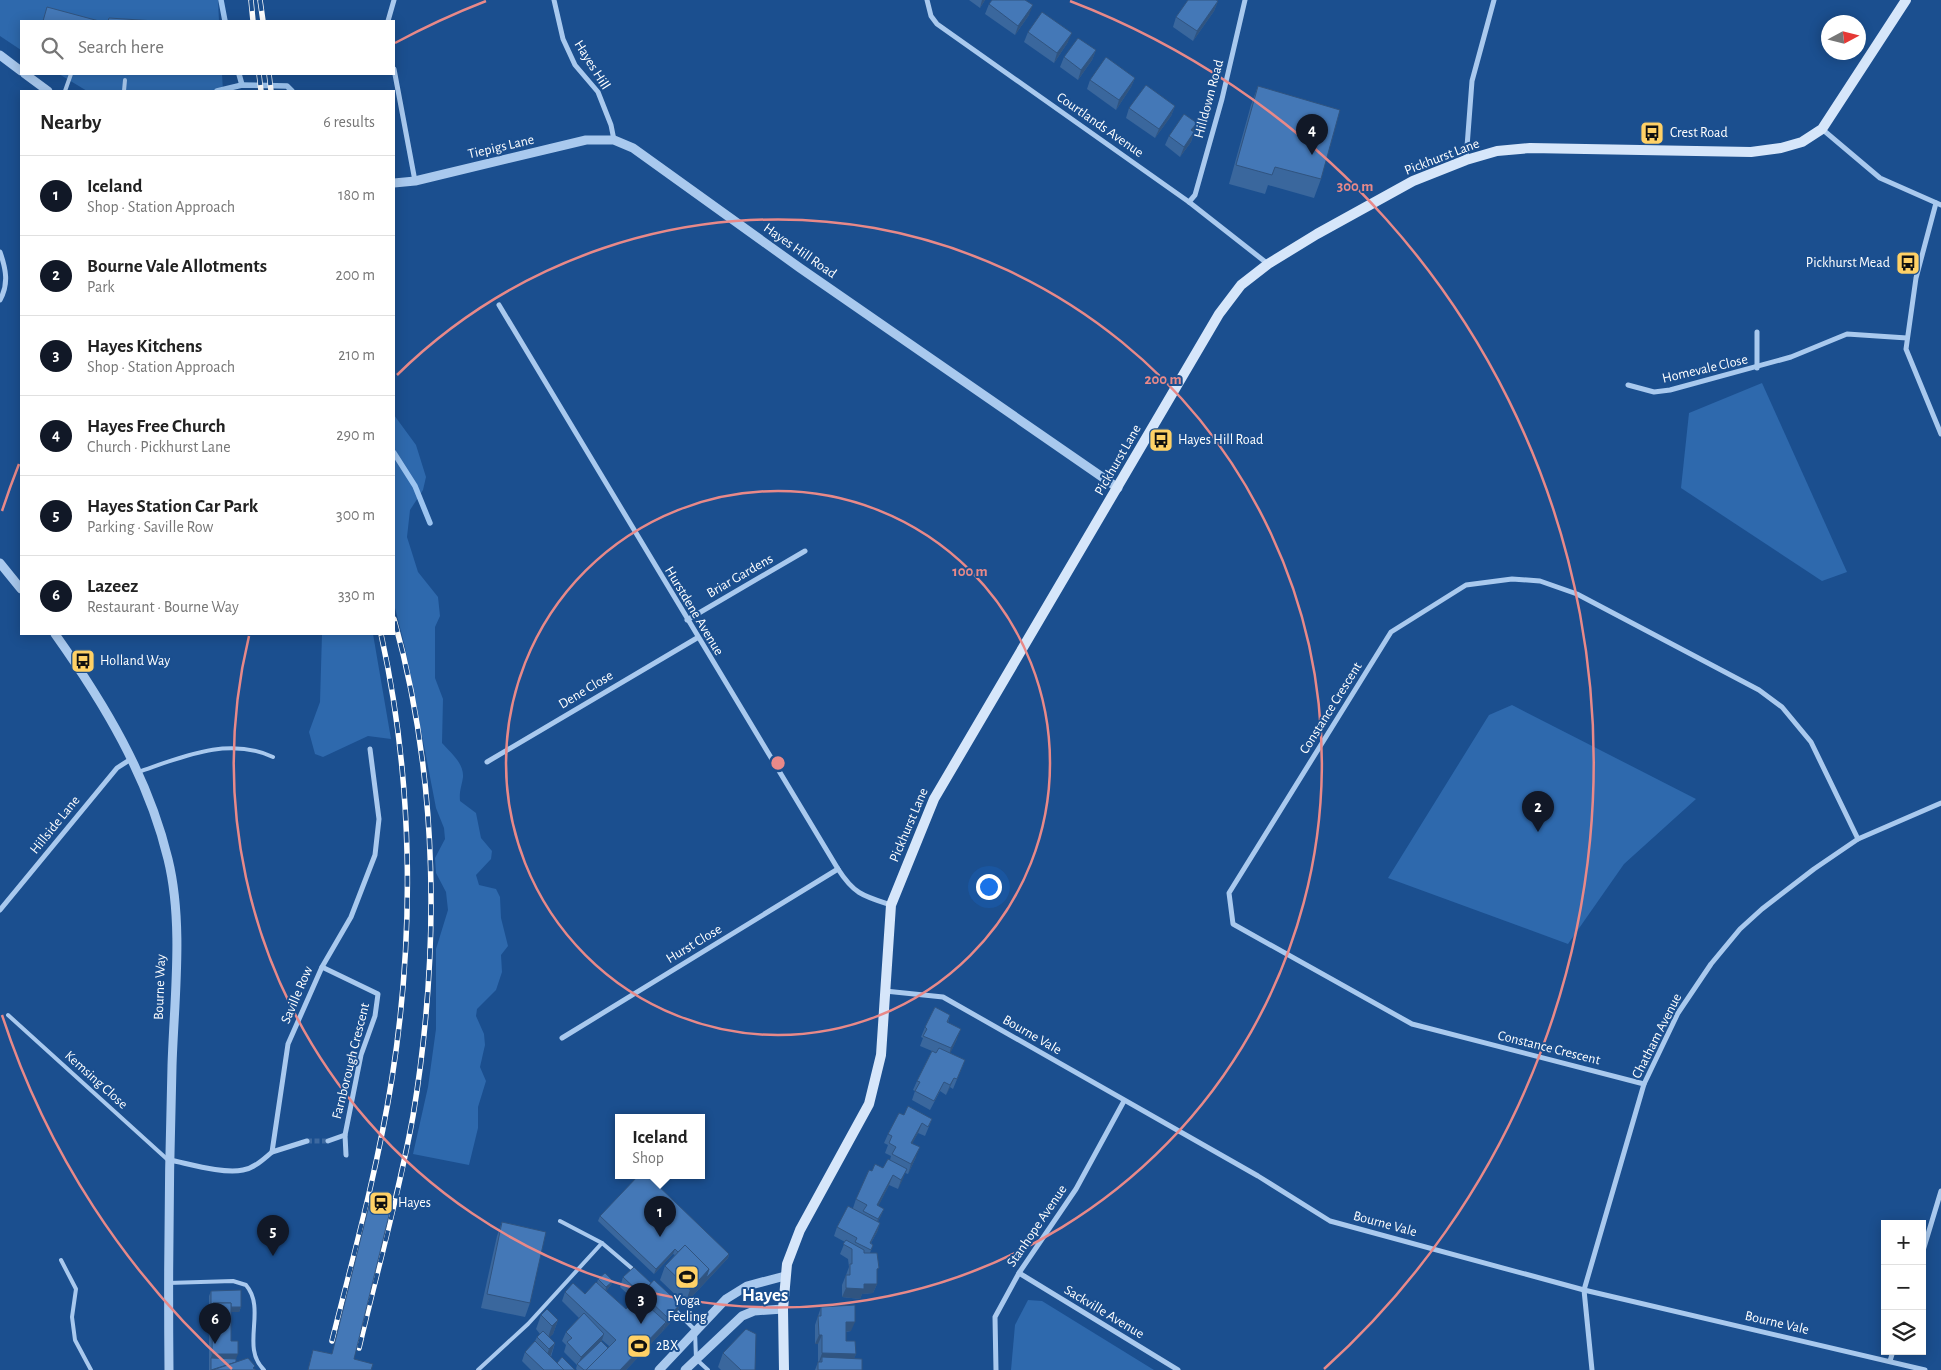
<!DOCTYPE html>
<meta charset="utf-8">
<style>
:root{--surface:#fff;--page:#f6f6f6;--text:#222;--muted:#767676;--line:#e0e0e0;--accent:#111827}
body{margin:0;font-family:"Alegreya Sans",sans-serif;background:var(--page);color:var(--text)}
.controls{position:absolute;right:15px;bottom:15px;display:grid;overflow:hidden;border-radius:0px;box-shadow:0 2px 12px #0003}
.controls button{width:45px;height:45px;display:grid;place-items:center;padding:0;border:0;border-bottom:1px solid var(--line);background:var(--surface);color:var(--text);font:25px sans-serif}
.compass{position:absolute;left:1821px;top:15px;width:45px;height:45px;border-radius:50%;background:var(--surface);box-shadow:0 2px 12px #0003;rotate:83deg}
.you{position:absolute;left:988px;top:886px;width:18px;height:18px;margin:-12px;border:4px solid #fff;border-radius:50%;background:#1a73e8;box-shadow:0 0 0 8px #1a73e833}
.badge{display:grid;place-items:center;width:32px;height:32px;border-radius:50%;background:var(--accent);color:#fff;font-size:16px;font-weight:700}
.pin{position:absolute;translate:-50% -41px;filter:drop-shadow(0 1px 2px #0008)}
.pin::after{content:'';position:absolute;top:26px;width:18px;height:15px;background:inherit;clip-path:polygon(0 0,100% 0,50% 100%)}
.popup{position:absolute;left:615px;top:1114px;width:90px;height:65px;box-sizing:border-box;display:grid;place-content:center;border-radius:0px;background:var(--surface);filter:drop-shadow(0 1px 4px #0005);font-size:16px;white-space:nowrap;color:var(--muted)}
.popup b{font-size:19px;color:var(--text)}
.popup::after{content:'';position:absolute;left:50%;top:100%;margin-left:-10px;border:10px solid transparent;border-top-color:var(--surface)}
.list{margin:0;padding:0;list-style:none}
h2{display:flex;justify-content:space-between;align-items:center;height:65px;margin:0;padding:0 20px;font-size:21px}
h2 small{font-size:16px;font-weight:400;color:var(--muted)}
.list li{display:grid;grid-template-columns:32px 1fr auto;gap:15px;align-items:center;box-sizing:border-box;height:80px;padding:0 20px;border-top:1px solid var(--line)}
.list b{display:block;font-size:19px;white-space:nowrap}
.list p{margin:0;font-size:16px;white-space:nowrap;color:var(--muted)}
.list em{font-size:16px;font-style:normal;color:var(--muted)}
.icon{flex:none;width:28px;height:28px;fill:none;stroke:currentColor;stroke-width:2;stroke-linecap:round;stroke-linejoin:round}
.map{position:relative;flex:none;width:1941px;height:1370px;overflow:hidden}
.search{position:absolute;background:var(--surface);box-shadow:0 2px 12px #0003;left:20px;top:20px;width:375px;height:55px;display:flex;align-items:center;gap:12px;box-sizing:border-box;padding:0 18px;border-radius:0px;color:var(--muted);font-size:19px}
.panel{position:absolute;background:var(--surface);box-shadow:0 2px 12px #0003;left:20px;top:90px;width:375px;height:545px;border-radius:0px}
.map>svg:first-child{display:block}
</style>
<div class="map">
<svg width="1941" height="1370" viewBox="0 0 1941 1370">
<rect width="100%" height="100%" fill="#1b4f8f"/>
<g fill="#2e69ad">
<polygon points="0,0 218,0 219,21 21,21 21,50 0,36"/>
<polygon points="59,74 222,74 223,91 87,91"/>
<polygon points="1762,383 1847,572 1822,581 1681,488 1689,413"/>
<path d="M394,415L416,445L426,477L423,490L410,510L407,537L418,572L438,597L440,616L435,627V678L443,699L442,743C450,752 464,763 463,777C462,785 459,791 460,801L476,813L481,838L492,851L491,859L476,875L479,885L496,889L500,897L501,918L508,946L501,955L502,972L496,990L477,1009L476,1016L484,1034L485,1045L480,1067L486,1081L478,1107V1128L469,1165L413,1154L428,1087L436,1029V949L448,910L446,892L436,873L435,858L445,839L444,828L436,808L405,647L394,604Z"/>
<polygon points="322,634 373,634 391,739 368,736 323,757 315,754 309,732 320,702"/>
<polygon points="1512,705 1696,799 1624,864 1568,944 1388,878 1489,715"/>
<polygon points="1028,1300 1042,1301 1154,1370 1011,1370 1015,1325"/>
</g>
<g fill="none" stroke-linecap="round" stroke-linejoin="round">
<g stroke="#9cc4f0" stroke-width="5.5">
<polyline points="221,0 225,21"/>
<polyline points="239,74 242,85"/>
<polyline points="217,91 242,85 287,86 292,91"/>
<polyline points="394,453 415,486 430,523"/>
</g>
<polyline stroke="#3d69a0" stroke-width="5" stroke-dasharray="5 2.5" stroke-linecap="butt" points="307,1141 328,1141"/>
<g stroke="#a9c9ee" stroke-width="4">
<polyline points="65,91 71,74"/>
<polyline points="124,91 125,80"/>
<path d="M138,772C182,757 228,736 273,757"/>
<polyline points="8,1015 168,1160"/>
<polyline points="560,1221 602,1243 635,1271"/>
<polyline points="61,1260 76,1289 72,1317 75,1340 91,1370"/>
<path d="M168,1283L233,1281L246,1285C267,1310 240,1347 264,1370"/>
<polyline points="674,1309 695,1330 696,1359 708,1370"/>
<polyline points="478,1370 528,1324 602,1243"/>
</g>
<g stroke="#a9c9ee" stroke-width="5">
<polyline points="554,0 563,39 575,65 598,92 611,125 614,140"/>
<polyline points="927,0 931,16 937,24 1189,202 1268,264"/>
<polyline points="388,21 394,0"/>
<polyline points="394,69 415,181"/>
<polyline points="1822,129 1880,178 1941,205"/>
<polyline points="1466,160 1472,81 1494,0"/>
<polyline points="1189,202 1195,195 1222,99 1245,0"/>
<polyline points="1936,203 1916,278 1906,349 1941,434"/>
<path d="M0,252C6,269 9,284 0,300"/>
<path d="M499,305L838,869C854,894 863,896 891,905"/>
<polyline points="1757,332 1757,368"/>
<polyline points="1628,385 1654,392 1670,390 1791,357 1847,334 1907,338"/>
<polyline points="687,620 805,551"/>
<polyline points="487,762 697,638"/>
<polyline points="0,910 117,768 131,759"/>
<polyline points="322,967 378,994 375,1016 361,1055 345,1135 328,1141"/>
<polyline points="885,991 943,997 1258,1176 1330,1221 1584,1290 1925,1370"/>
<polyline points="562,1038 838,869"/>
<polyline points="1644,1084 1412,1024 1233,924 1229,893 1391,632 1466,585 1512,579 1540,581 1577,594 1759,690 1782,707 1811,742 1858,839"/>
<polyline points="345,1135 346,1155"/>
<polyline points="272,1152 307,1141"/>
<path d="M170,1160C190,1164 223,1174 243,1170C254,1168 263,1160 272,1152L288,1044L322,967L351,917L375,855L379,819L370,749"/>
<polyline points="1922,1254 1941,1191"/>
<polyline points="1019,1273 1178,1370"/>
<polyline points="1890,1361 1893,1351"/>
<polyline points="996,1370 995,1317 1019,1273 1076,1189 1124,1101"/>
<polyline points="1592,1370 1584,1290 1644,1084 1678,1013 1711,964 1740,929 1762,909 1814,869 1858,839 1941,803"/>
</g>
<g stroke="#a9c9ee" stroke-width="9">
<polyline points="0,55 21,71"/>
<polyline points="25,74 48,91"/>
<polyline points="394,183 415,181 586,140 614,140 633,148 800,268 1118,488"/>
<polyline points="0,563 21,589"/>
<path d="M55,634C104,703 148,776 168,859C184,924 174,1000 172,1066C169,1168 168,1269 169,1370"/>
<polyline points="659,1370 726,1299 747,1286 785,1276"/>
<polyline points="685,1370 742,1316 754,1311 783,1309"/>
</g>
<polyline stroke="#d6e6fa" stroke-width="10" points="784,1370 783,1309 787,1264 800,1230 869,1104 881,1055 891,905 934,799 1219,314 1241,285 1268,264 1317,234 1413,181 1466,160 1497,151 1530,148 1751,152 1781,148 1802,142 1822,129 1906,0"/>
<g stroke="#fff" stroke-width="5.5">
<g id="rail">
<polyline points="251,0 253,21"/>
<polyline points="260,0 263,21"/>
<polyline points="259,74 261,91"/>
<polyline points="269,74 271,91"/>
<path d="M332,1341C354,1254 378,1167 392,1078C415,932 413,779 381,634"/>
<path d="M359,1348C377,1271 399,1194 413,1116C440,953 439,779 394,619"/>
</g>
</g>
<use href="#rail" stroke="#1b4f8f" stroke-width="4" stroke-dasharray="11" stroke-linecap="butt"/>
</g>
<g fill="#3a679d" fill-rule="evenodd">
<polygon points="969,0 985,0 980,8"/>
<polygon points="1218,1 1214,11 1193,41 1173,27 1176,17"/>
<polygon points="989,4 1029,15 1015,35 985,14"/>
<polygon points="1028,32 1068,42 1054,63 1024,42"/>
<polygon points="1096,50 1092,60 1078,80 1060,67 1064,57"/>
<polygon points="1135,78 1131,87 1116,110 1087,89 1090,80"/>
<polygon points="1258,86 1321,179 1314,198 1268,185 1265,194 1229,184 1251,105"/>
<polygon points="1175,106 1171,116 1155,138 1126,118 1129,108"/>
<polygon points="1197,123 1191,142 1180,157 1165,145 1169,136"/>
<polygon points="950,1015 948,1023 957,1039 950,1053 965,1060 953,1089 950,1087 946,1095 940,1091 930,1110 912,1100 915,1091 913,1090 917,1081 932,1051 920,1046 923,1038 921,1037 925,1027"/>
<polygon points="904,1115 932,1119 925,1136 918,1133 912,1143 916,1157 908,1174 905,1173 898,1189 889,1185 878,1206 884,1209 878,1222 880,1223 877,1232 871,1243 873,1245 870,1253 877,1274 877,1284 873,1293 862,1294 860,1299 842,1297 842,1285 846,1275 849,1267 848,1259 840,1254 845,1242 834,1236 837,1227 853,1208 856,1199 872,1171 883,1168 890,1160 891,1156 885,1153 888,1145 884,1143 888,1134"/>
<polygon points="372,1193 354,1359 371,1370 308,1370 313,1350 332,1354"/>
<polygon points="600,1216 729,1254 728,1258 685,1304 660,1280 665,1266 675,1255 673,1254 654,1274 598,1221"/>
<polygon points="502,1222 530,1303 525,1317 481,1308 497,1236"/>
<path d="M623,1277L651,1283L680,1304L675,1318L626,1370H577L576,1369L577,1365L564,1352L566,1345L562,1341L566,1332L579,1318L562,1301L565,1292L585,1294L597,1283L598,1279L613,1281L611,1285L606,1291L626,1309L634,1300L620,1287ZM602,1340L609,1346L608,1348L602,1342Z"/>
<polygon points="211,1291 241,1307 239,1312 231,1312 231,1341 236,1362 256,1370 209,1370 209,1296"/>
<polygon points="821,1307 851,1331 846,1332 846,1341 856,1354 854,1358 862,1370 815,1370 818,1362 818,1344 815,1344 815,1325"/>
<polygon points="541,1315 558,1320 553,1334 549,1337 555,1343 551,1357 557,1363 575,1370 531,1370 522,1361 525,1352 535,1341 537,1337 540,1334 536,1329"/>
<polygon points="723,1353 755,1370 721,1370 718,1367"/>
</g>
<g fill="#305480">
<polygon points="982,0 985,0 980,8"/>
<polygon points="1218,1 1214,11 1193,41 1197,31"/>
<polygon points="1033,5 1029,15 1015,35 1018,26"/>
<polygon points="1072,33 1068,42 1054,63 1057,53"/>
<polygon points="1096,50 1092,60 1078,80 1081,70"/>
<polygon points="1135,78 1131,87 1116,110 1119,100"/>
<polygon points="1175,106 1171,116 1155,138 1159,129"/>
<polygon points="1197,123 1193,132 1191,130"/>
<polygon points="1194,132 1191,142 1180,157 1184,147"/>
<polygon points="961,1029 957,1039 948,1058 951,1048"/>
<polygon points="954,1078 950,1087 946,1095 950,1085"/>
<polygon points="922,1123 918,1133 908,1152 911,1143"/>
<polygon points="920,1147 916,1157 908,1174 911,1164"/>
<polygon points="907,1169 903,1179 898,1189 901,1180"/>
<polygon points="893,1175 889,1185 874,1215 877,1205"/>
<polygon points="884,1209 880,1218 874,1229 878,1219"/>
<polygon points="880,1223 877,1232 868,1248 870,1243"/>
<polygon points="675,1249 673,1254 654,1274 656,1269"/>
<polygon points="729,1254 728,1258 685,1304 690,1290 709,1269"/>
<polygon points="613,1281 611,1285 605,1292 606,1287"/>
<polygon points="864,1284 877,1284 873,1293 862,1294 860,1299 842,1297 846,1288"/>
<polygon points="680,1304 675,1318 662,1332 668,1318"/>
<polygon points="241,1307 239,1312 213,1312 213,1308"/>
<polygon points="558,1320 553,1334 547,1340 552,1326"/>
<polygon points="666,1322 662,1332 626,1370 620,1370"/>
<polygon points="846,1322 855,1322 851,1331 843,1332"/>
<polygon points="604,1334 601,1343 578,1365 581,1357"/>
<polygon points="819,1335 822,1335 818,1344 815,1344"/>
<polygon points="555,1343 550,1357 544,1363 549,1349"/>
<polygon points="822,1353 856,1354 852,1364 822,1357 820,1362 819,1362"/>
<polygon points="212,1354 238,1354 234,1364 211,1358"/>
</g>
<g fill="#4478b7" stroke="#305480">
<polygon points="992,0 1025,0 1033,5 1018,26 989,4"/>
<polygon points="1188,0 1216,0 1218,1 1197,31 1176,17"/>
<polygon points="47,7 99,21 43,21"/>
<polygon points="1042,12 1072,33 1057,53 1028,32"/>
<polygon points="109,18 155,21 108,21"/>
<polygon points="1078,38 1096,50 1081,70 1064,57"/>
<polygon points="1106,57 1135,78 1119,100 1090,80"/>
<polygon points="1146,85 1175,106 1159,129 1129,108"/>
<polygon points="1258,86 1340,110 1321,179 1275,167 1272,175 1236,165"/>
<polygon points="1184,114 1197,123 1191,130 1194,132 1184,147 1169,136"/>
<polygon points="935,1007 950,1015 947,1022 961,1029 951,1048 923,1036 927,1029 925,1027"/>
<polygon points="939,1048 965,1060 957,1079 954,1078 950,1085 944,1082 934,1101 915,1091 920,1082 917,1081 932,1051 936,1053"/>
<polygon points="908,1106 932,1119 928,1127 922,1123 911,1143 920,1147 911,1164 892,1154 896,1147 889,1143 892,1136 888,1134 899,1113 904,1115"/>
<polygon points="888,1159 907,1169 901,1180 893,1175 877,1205 884,1209 878,1219 863,1211 867,1205 856,1199 869,1170 872,1171 875,1164 883,1168"/>
<polygon points="638,1176 648,1176 729,1254 706,1278 709,1269 685,1245 678,1252 675,1249 656,1269 600,1216"/>
<polygon points="372,1193 393,1199 354,1359 373,1364 371,1370 308,1370 313,1350 332,1354"/>
<polygon points="848,1206 880,1223 870,1243 873,1245 871,1250 855,1242 857,1238 837,1227"/>
<polygon points="502,1222 546,1232 530,1303 487,1294"/>
<polygon points="846,1240 864,1250 864,1253 877,1253 879,1268 877,1269 877,1284 864,1284 864,1289 846,1288 846,1275 850,1275 850,1264 852,1264 852,1249 843,1244"/>
<polygon points="685,1245 709,1269 690,1290 665,1266"/>
<polygon points="634,1267 651,1283 646,1289 644,1294 642,1295 623,1277"/>
<polygon points="605,1273 613,1281 606,1287 598,1279"/>
<polygon points="654,1280 680,1304 668,1318 650,1301 654,1297 646,1289"/>
<polygon points="596,1282 626,1309 636,1299 646,1309 648,1306 666,1322 620,1370 586,1370 616,1340 565,1292 573,1283 585,1294"/>
<polygon points="241,1290 241,1307 231,1307 231,1303 213,1303 211,1308 211,1291"/>
<polygon points="213,1303 231,1303 231,1341 238,1341 238,1354 212,1354"/>
<polygon points="855,1305 855,1322 846,1322 846,1341 855,1341 856,1354 822,1353 822,1335 819,1335 818,1316 821,1316 821,1307"/>
<polygon points="547,1309 558,1320 552,1326 541,1315"/>
<polygon points="584,1313 604,1334 581,1357 567,1342 572,1338 566,1332"/>
<polygon points="746,1329 756,1334 755,1370 741,1370 723,1353"/>
<polygon points="543,1331 555,1343 549,1349 537,1337"/>
<polygon points="535,1341 564,1370 544,1370 525,1352"/>
<polygon points="601,1341 608,1348 586,1370 584,1370 577,1364"/>
<polygon points="562,1357 575,1370 564,1370 557,1363"/>
<polygon points="822,1357 862,1359 862,1370 818,1370 818,1362 822,1362"/>
<polygon points="211,1358 236,1359 236,1362 211,1370"/>
<polygon points="248,1358 255,1366 253,1368 256,1370 213,1370"/>
</g>
<g fill="none" stroke="#e88989" stroke-width="2.5">
<circle cx="778" cy="763" r="272"/>
<path d="M397 375A544 544 0 1 1 249 636"/>
<path d="M232 1369A816 816 0 0 1 2 1015M2 511A816 816 0 0 1 19 464M395 43A816 816 0 0 1 486 1M1070 1A816 816 0 0 1 1324 1369"/>
</g>
<defs>
<g id="bus-square" transform="scale(1.25)"><rect x="-9" y="-9" width="18" height="18" rx="4" fill="#ffd166" stroke="#1b4f8f"/><path d="M-5-6H5V4H4V6H2V4H-2V6H-4V4H-5ZM-3.5-4V0h7V-4ZM-3.5 1.2v1.5H-2V1.2ZM2 1.2v1.5H3.5V1.2Z" fill="#111"/></g>
<g id="station-square" transform="scale(1.25)"><rect x="-9" y="-9" width="18" height="18" rx="4" fill="#ffd166" stroke="#1b4f8f"/><path d="M-3-6H3Q5-6 5-4V2Q5 4 3 4L4.5 6H3L1.5 4h-3L-3 6H-4.5L-3 4Q-5 4-5 2V-4Q-5-6-3-6ZM-3.5-4v3h7v-3ZM-3.5 1v1.5H-2V1ZM2 1v1.5H3.5V1Z" fill="#111"/></g>
<g id="stadium-square" transform="scale(1.25)"><rect x="-9" y="-9" width="18" height="18" rx="4" fill="#ffd166" stroke="#1b4f8f"/><path d="M0-5a6.5 5 0 1 0 0 10a6.5 5 0 1 0 0-10ZM-3.5-1.8h7v3.6h-7Z" fill="#111"/></g>
</defs>
<g fill-rule="evenodd">
<use href="#bus-square" x="1652" y="133"/>
<use href="#bus-square" x="1908" y="263"/>
<use href="#bus-square" x="1161" y="440"/>
<use href="#bus-square" x="83" y="661"/>
<use href="#station-square" x="381" y="1203"/>
<use href="#stadium-square" x="687" y="1277"/>
<use href="#stadium-square" x="639" y="1346"/>
</g>
<g text-anchor="middle" dominant-baseline="central" stroke-width="4" stroke-linejoin="round" paint-order="stroke">
<g font-size="14" fill="#fff" stroke="#1b4f8f">
<text transform="translate(592 65) rotate(58)">Hayes Hill</text>
<text transform="translate(1209 99) rotate(-75)">Hilldown Road</text>
<text transform="translate(1100 125) rotate(35)">Courtlands Avenue</text>
<text transform="translate(501 147) rotate(-13)">Tiepigs Lane</text>
<text transform="translate(1442 157) rotate(-21)">Pickhurst Lane</text>
<text transform="translate(800 251) rotate(35)">Hayes Hill Road</text>
<text transform="translate(1705 369) rotate(-13)">Homevale Close</text>
<text transform="translate(1118 460) rotate(-60)">Pickhurst Lane</text>
<text transform="translate(740 576) rotate(-30)">Briar Gardens</text>
<text transform="translate(694 611) rotate(59)">Hurstdene Avenue</text>
<text transform="translate(586 690) rotate(-31)">Dene Close</text>
<text transform="translate(1331 708) rotate(-58)">Constance Crescent</text>
<text transform="translate(55 825) rotate(-51)">Hillside Lane</text>
<text transform="translate(909 825) rotate(-67)">Pickhurst Lane</text>
<text transform="translate(694 944) rotate(-31)">Hurst Close</text>
<text transform="translate(160 987) rotate(-88)">Bourne Way</text>
<text transform="translate(297 995) rotate(-67)">Saville Row</text>
<text transform="translate(1032 1035) rotate(30)">Bourne Vale</text>
<text transform="translate(1657 1036) rotate(-63)">Chatham Avenue</text>
<text transform="translate(1549 1048) rotate(14)">Constance Crescent</text>
<text transform="translate(351 1061) rotate(-76)">Farnborough Crescent</text>
<text transform="translate(96 1080) rotate(42)">Kemsing Close</text>
<text transform="translate(1385 1224) rotate(15)">Bourne Vale</text>
<text transform="translate(1037 1226) rotate(-56)">Stanhope Avenue</text>
<text transform="translate(1104 1312) rotate(31)">Sackville Avenue</text>
<text transform="translate(1777 1323) rotate(13)">Bourne Vale</text>
</g>
<g font-size="14" fill="#fff" stroke="#1b4f8f" text-anchor="start">
<text x="1670" y="133">Crest Road</text>
<text x="1890" y="263" text-anchor="end">Pickhurst Mead</text>
<text x="1178" y="440">Hayes Hill Road</text>
<text x="100" y="661">Holland Way</text>
<text x="398" y="1203">Hayes</text>
<text x="687" y="1301" text-anchor="middle">Yoga<tspan x="687" dy="16">Feeling</tspan></text>
<text x="656" y="1346">2BX</text>
</g>
<g font-size="19" font-weight="bold" fill="#fff" stroke="#1b4f8f">
<text x="765" y="1295">Hayes</text>
</g>
</g>
<circle cx="778" cy="763" r="8" fill="#e88989" stroke="#1b4f8f" stroke-width="2.5"/>
<g font-size="15" text-anchor="middle" font-weight="bold" fill="#e88989" stroke="#1b4f8f" stroke-width="4" stroke-linejoin="round" paint-order="stroke">
<text x="1355" y="191">300 m</text>
<text x="1163" y="384">200 m</text>
<text x="970" y="576">100 m</text>
</g>
</svg>
<div class="controls">
<button>+</button>
<button>−</button>
<button><svg class="icon" aria-label="layers" viewBox="0 0 24 24"><path d="M12 4l9 5-9 5-9-5zM3 14l9 5 9-5"/></svg></button>
</div>
<svg class="compass" viewBox="-18 -18 36 36"><path d="M0-13l5 13h-10z" fill="#e53935"/><path d="M0 13l5-13h-10z" fill="#767676"/></svg>
<div class="you"></div>
<div class="pin badge" style="left:660px;top:1237px">1</div>
<div class="popup"><b>Iceland</b>Shop</div>
<div class="pin badge" style="left:1538px;top:832px">2</div>
<div class="pin badge" style="left:641px;top:1324px">3</div>
<div class="pin badge" style="left:1312px;top:155px">4</div>
<div class="pin badge" style="left:273px;top:1256px">5</div>
<div class="pin badge" style="left:215px;top:1344px">6</div>
<div class="search"><svg class="icon" aria-label="search" viewBox="0 0 24 24"><circle cx="10" cy="10" r="6"/><path d="M15 15l6 6"/></svg>Search here</div>
<section class="panel">
<h2>Nearby<small>6 results</small></h2>
<ul class="list">
<li><span class="badge">1</span><div><b>Iceland</b><p>Shop · Station Approach</p></div><em>180 m</em></li>
<li><span class="badge">2</span><div><b>Bourne Vale Allotments</b><p>Park</p></div><em>200 m</em></li>
<li><span class="badge">3</span><div><b>Hayes Kitchens</b><p>Shop · Station Approach</p></div><em>210 m</em></li>
<li><span class="badge">4</span><div><b>Hayes Free Church</b><p>Church · Pickhurst Lane</p></div><em>290 m</em></li>
<li><span class="badge">5</span><div><b>Hayes Station Car Park</b><p>Parking · Saville Row</p></div><em>300 m</em></li>
<li><span class="badge">6</span><div><b>Lazeez</b><p>Restaurant · Bourne Way</p></div><em>330 m</em></li>
</ul>
</section>
</div>
